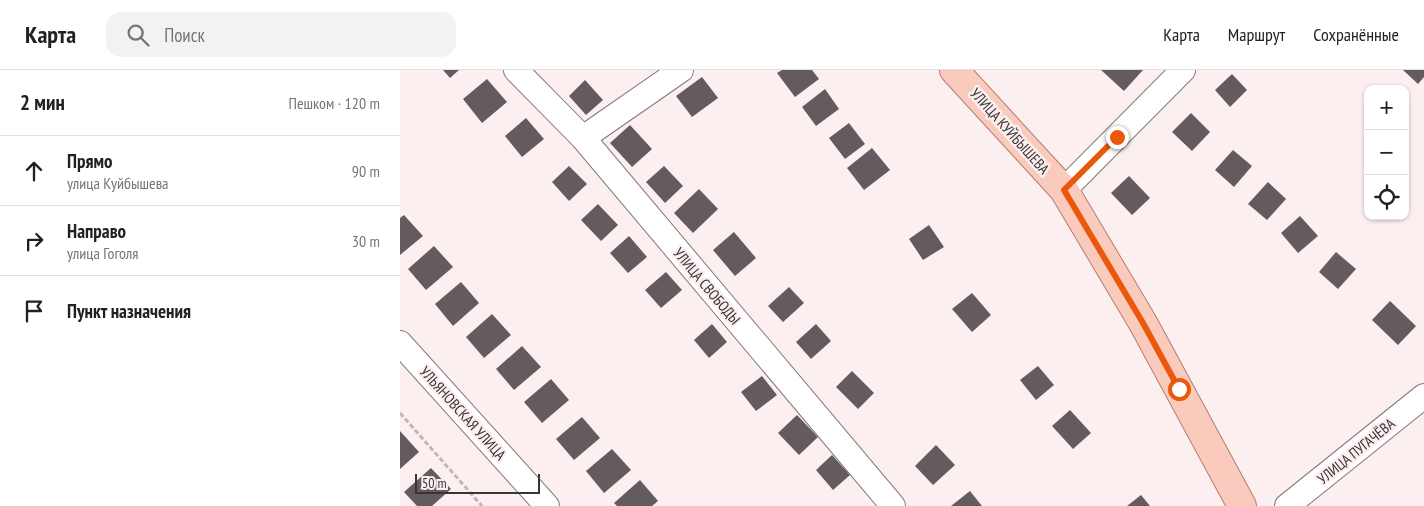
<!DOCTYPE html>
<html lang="ru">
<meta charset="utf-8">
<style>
:root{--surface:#fff;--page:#f2f2f2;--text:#202124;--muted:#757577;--line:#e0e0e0}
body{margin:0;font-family:"PT Sans Narrow",sans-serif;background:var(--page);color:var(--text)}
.controls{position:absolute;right:15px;top:15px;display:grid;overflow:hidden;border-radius:10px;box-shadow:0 1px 4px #0004}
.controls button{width:45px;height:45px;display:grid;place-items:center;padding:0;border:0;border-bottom:1px solid var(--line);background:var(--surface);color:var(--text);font:25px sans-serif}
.scale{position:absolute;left:15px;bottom:12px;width:125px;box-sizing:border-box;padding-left:5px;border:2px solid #393435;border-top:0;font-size:14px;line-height:18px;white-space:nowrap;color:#393435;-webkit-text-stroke:4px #fbeff0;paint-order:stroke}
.stop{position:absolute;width:15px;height:15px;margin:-11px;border:4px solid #ea580c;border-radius:50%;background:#fff}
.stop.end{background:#ea580c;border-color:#fff;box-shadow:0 1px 5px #0008}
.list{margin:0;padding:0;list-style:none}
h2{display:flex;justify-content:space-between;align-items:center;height:65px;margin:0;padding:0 20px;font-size:21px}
h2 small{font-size:16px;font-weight:400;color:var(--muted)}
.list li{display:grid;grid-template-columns:32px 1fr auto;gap:15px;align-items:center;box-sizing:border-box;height:70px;padding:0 20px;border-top:1px solid var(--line)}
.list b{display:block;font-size:19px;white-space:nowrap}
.list p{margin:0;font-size:16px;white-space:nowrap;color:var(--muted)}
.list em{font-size:16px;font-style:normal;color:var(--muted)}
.icon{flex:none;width:28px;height:28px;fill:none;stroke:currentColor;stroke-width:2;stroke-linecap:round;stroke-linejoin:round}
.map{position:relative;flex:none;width:1024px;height:436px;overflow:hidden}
header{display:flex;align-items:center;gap:30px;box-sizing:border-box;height:70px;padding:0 25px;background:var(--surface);border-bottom:1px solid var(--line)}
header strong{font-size:24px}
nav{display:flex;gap:28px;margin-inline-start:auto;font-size:18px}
.search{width:350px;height:45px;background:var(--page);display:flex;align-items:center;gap:12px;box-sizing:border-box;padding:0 18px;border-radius:15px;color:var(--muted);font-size:19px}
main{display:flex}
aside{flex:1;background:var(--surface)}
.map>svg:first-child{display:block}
</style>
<header>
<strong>Карта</strong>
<div class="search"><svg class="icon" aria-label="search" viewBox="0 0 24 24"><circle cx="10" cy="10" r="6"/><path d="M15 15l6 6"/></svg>Поиск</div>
<nav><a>Карта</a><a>Маршрут</a><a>Сохранённые</a></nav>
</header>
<main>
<aside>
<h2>2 мин<small>Пешком · 120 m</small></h2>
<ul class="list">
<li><svg class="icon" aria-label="ahead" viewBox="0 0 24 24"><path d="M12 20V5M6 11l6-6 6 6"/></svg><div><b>Прямо</b><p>улица Куйбышева</p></div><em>90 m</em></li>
<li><svg class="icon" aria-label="right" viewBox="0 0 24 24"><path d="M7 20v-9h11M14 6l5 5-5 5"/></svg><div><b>Направо</b><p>улица Гоголя</p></div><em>30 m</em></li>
<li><svg class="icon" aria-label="arrive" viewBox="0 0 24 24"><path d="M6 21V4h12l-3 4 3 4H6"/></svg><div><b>Пункт назначения</b></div></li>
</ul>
</aside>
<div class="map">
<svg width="1024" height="436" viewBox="0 0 1024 436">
<rect width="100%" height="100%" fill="#fbeff0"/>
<g fill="#645b60">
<polygon points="43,0 59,0 50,8"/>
<polygon points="382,0 412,0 419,9 395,27 377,3"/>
<polygon points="701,0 743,0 724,21"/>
<polygon points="1003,0 1024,0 1024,7 1018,14"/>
<polygon points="832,4 847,20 830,37 815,20"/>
<polygon points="302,7 318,28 292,47 276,26"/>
<polygon points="87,9 107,32 82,53 63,29"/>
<polygon points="185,10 203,30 186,45 169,26"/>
<polygon points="425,19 439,39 416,56 402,37"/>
<polygon points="791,43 810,62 792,81 772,62"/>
<polygon points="126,48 144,69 122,87 105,66"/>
<polygon points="449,53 465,74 445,89 429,68"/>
<polygon points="230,55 252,79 232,97 210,73"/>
<polygon points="472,78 490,100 464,120 447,98"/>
<polygon points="833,80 852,96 834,117 815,100"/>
<polygon points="169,96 187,114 169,131 152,112"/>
<polygon points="264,96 283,116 265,133 246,112"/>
<polygon points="729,106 750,128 732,145 711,123"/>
<polygon points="868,112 886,129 867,150 848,134"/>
<polygon points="299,119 318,139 293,163 274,143"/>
<polygon points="198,134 218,155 201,171 181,150"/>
<polygon points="4,145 23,166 0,185 0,148"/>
<polygon points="900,146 918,166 898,183 881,163"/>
<polygon points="529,155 544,177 523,190 509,169"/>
<polygon points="334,162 356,188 335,206 313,180"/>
<polygon points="229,166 247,187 228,203 210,183"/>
<polygon points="34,176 53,197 26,220 8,199"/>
<polygon points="936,182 956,199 938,219 919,202"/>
<polygon points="266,202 282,220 261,238 245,220"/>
<polygon points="61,212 79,233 53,256 35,234"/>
<polygon points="389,217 404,233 383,252 368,236"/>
<polygon points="572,223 591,245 572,262 552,239"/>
<polygon points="990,231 1016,256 998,275 972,250"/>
<polygon points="92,244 111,265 84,288 66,267"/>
<polygon points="312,254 327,272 309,288 294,270"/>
<polygon points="416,254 431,271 411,289 396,272"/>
<polygon points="122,276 141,297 114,320 96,299"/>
<polygon points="638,296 654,315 636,330 620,310"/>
<polygon points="452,301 474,323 458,339 436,317"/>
<polygon points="362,306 377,325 356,341 341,322"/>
<polygon points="151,309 169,330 142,353 124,332"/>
<polygon points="670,340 691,363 673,379 652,356"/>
<polygon points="397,345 418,367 399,385 378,363"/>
<polygon points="182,347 200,368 174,390 156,369"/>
<polygon points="0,361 19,382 0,399"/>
<polygon points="536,375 555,395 533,415 515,396"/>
<polygon points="212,379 231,400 204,423 186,401"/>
<polygon points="432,385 450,405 433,420 416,400"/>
<polygon points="31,398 51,419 32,436 17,436 4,422"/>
<polygon points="240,410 258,431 252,436 217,436 214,433"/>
<polygon points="570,421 582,436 551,436"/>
<polygon points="741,425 750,436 727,436"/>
</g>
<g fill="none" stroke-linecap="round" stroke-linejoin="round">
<g stroke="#84797a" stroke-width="26">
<g id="minor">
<polyline points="116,0 183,68 493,436"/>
<polyline points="183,68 281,0"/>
<polyline points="664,120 783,0"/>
<polyline points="0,273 147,436"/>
<polyline points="887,436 1024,326"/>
</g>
</g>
<g stroke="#b47e71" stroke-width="30">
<polyline id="major" points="554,0 664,120 743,253 842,436"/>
</g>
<polyline stroke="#c0b6b7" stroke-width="3" stroke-dasharray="5 2.5" stroke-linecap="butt" points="0,343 82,436"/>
<use href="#minor" stroke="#fff" stroke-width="24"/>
<use href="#major" stroke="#facabd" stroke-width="28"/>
</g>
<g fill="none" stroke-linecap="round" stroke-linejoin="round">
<polyline stroke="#ea580c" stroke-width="6" points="717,67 664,120 743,253 779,319"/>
</g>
<g text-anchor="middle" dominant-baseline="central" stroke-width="5" stroke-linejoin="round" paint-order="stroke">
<g font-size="15" fill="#393435" stroke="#fbeff0">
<text transform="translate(610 61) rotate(48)">УЛИЦА КУЙБЫШЕВА</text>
<text transform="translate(307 216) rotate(50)">УЛИЦА СВОБОДЫ</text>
<text transform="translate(63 343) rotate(48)">УЛЬЯНОВСКАЯ УЛИЦА</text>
<text transform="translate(956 381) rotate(-39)">УЛИЦА ПУГАЧЁВА</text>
</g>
</g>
</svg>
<div class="controls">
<button>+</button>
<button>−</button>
<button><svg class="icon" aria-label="locate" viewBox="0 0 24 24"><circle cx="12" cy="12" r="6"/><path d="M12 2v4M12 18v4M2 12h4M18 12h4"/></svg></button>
</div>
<div class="scale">50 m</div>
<div class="stop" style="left:779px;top:319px"></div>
<div class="stop end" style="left:717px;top:67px"></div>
</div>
</main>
